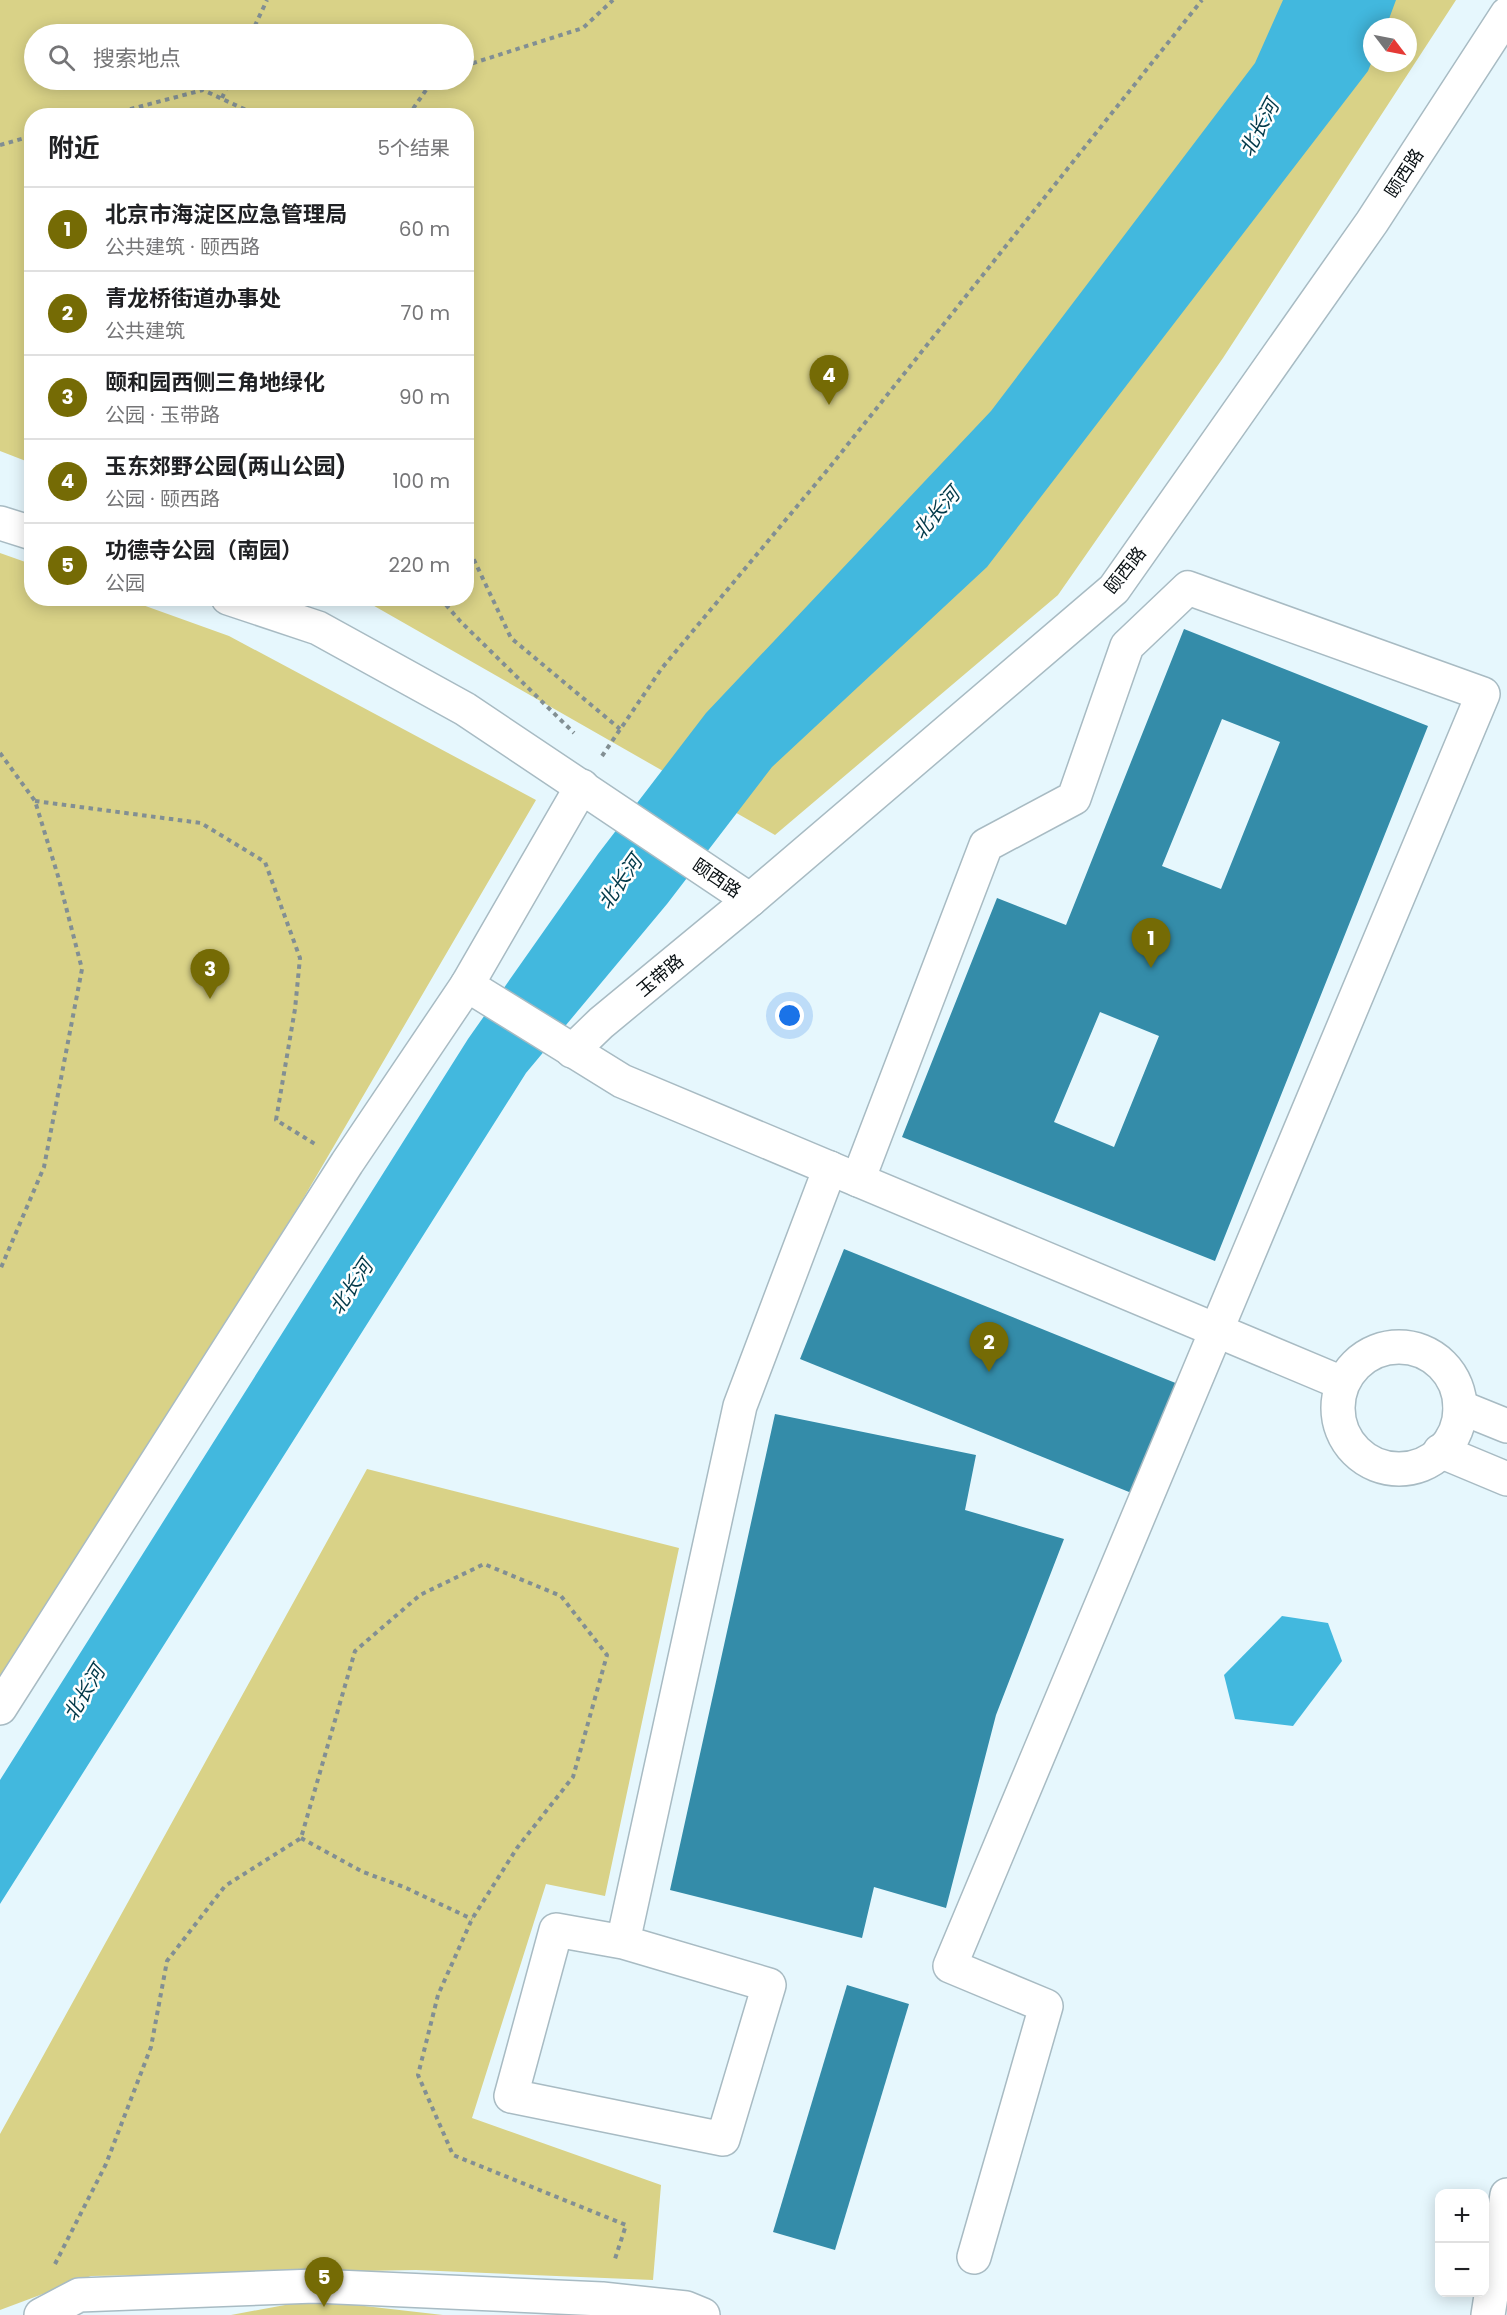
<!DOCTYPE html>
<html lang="zh">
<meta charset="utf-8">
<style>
:root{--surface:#fff;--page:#f6f6f6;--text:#202124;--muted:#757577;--line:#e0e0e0;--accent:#756b05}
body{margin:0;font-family:Poppins,"Noto Sans SC",sans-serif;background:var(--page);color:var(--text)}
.controls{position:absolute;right:18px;bottom:18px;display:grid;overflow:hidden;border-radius:12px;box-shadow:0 3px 15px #0003}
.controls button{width:54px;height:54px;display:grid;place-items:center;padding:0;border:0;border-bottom:2px solid var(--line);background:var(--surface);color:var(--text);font:30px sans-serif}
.compass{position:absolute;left:1363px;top:18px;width:54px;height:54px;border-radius:50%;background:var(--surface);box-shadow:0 3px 15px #0003;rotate:122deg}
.you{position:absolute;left:790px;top:1016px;width:21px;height:21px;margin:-15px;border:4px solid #fff;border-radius:50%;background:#1a73e8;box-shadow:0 0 0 9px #1a73e833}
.badge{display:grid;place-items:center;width:39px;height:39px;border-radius:50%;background:var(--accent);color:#fff;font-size:20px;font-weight:700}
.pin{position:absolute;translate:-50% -50px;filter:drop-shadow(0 2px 3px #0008)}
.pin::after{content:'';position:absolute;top:32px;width:21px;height:18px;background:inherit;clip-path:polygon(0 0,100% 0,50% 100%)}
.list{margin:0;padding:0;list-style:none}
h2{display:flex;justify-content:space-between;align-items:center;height:78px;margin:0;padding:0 24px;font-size:26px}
h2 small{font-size:20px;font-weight:400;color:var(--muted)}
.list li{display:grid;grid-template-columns:39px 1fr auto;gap:18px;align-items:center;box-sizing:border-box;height:84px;padding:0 24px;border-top:2px solid var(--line)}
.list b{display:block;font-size:22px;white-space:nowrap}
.list p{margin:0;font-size:20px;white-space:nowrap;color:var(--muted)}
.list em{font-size:20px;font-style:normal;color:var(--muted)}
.icon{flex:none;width:33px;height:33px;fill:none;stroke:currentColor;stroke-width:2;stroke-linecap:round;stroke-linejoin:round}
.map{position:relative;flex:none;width:1507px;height:2315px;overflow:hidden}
.search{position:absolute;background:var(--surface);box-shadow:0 3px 15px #0003;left:24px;top:24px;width:450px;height:66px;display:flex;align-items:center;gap:15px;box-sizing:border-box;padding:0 21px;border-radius:33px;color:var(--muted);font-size:22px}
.panel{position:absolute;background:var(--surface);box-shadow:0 3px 15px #0003;left:24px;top:108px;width:450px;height:498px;border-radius:24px}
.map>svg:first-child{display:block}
</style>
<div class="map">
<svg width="1507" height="2315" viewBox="0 0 1507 2315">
<rect width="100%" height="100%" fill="#e6f7fd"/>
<g fill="#d9d287" fill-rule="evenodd">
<path d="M0,0H1456L1223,358L1058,595L775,835L362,599L466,598V116H32L31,463L0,451ZM1372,27H1408V63H1372ZM34,34H464V80H34Z"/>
<polygon points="0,553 31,564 32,598 126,599 229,636 536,800 303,1199 0,1680"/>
<polygon points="367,1469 679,1548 605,1896 546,1884 472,2118 661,2185 653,2280 416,2270 91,2276 0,2310 0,2134"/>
<polygon points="312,2300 443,2315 231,2315"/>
</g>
<g fill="#42b8de">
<polygon points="1283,0 1396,0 1386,27 1372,27 1372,61 1368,71 987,567 772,767 667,904 526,1073 0,1904 0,1780 468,1039 598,854 706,713 991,411 1255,63"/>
<polygon points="1282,1616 1328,1623 1342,1661 1293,1726 1235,1719 1224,1675"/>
</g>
<g fill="#348ca9" fill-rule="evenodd">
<path d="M1184,629L1428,726L1215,1261L902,1137L997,898L1066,925ZM1222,719L1280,742L1221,889L1162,866ZM1100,1012L1159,1036L1114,1147L1054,1122Z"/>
<polygon points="844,1249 1178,1384 1134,1494 800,1359"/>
<polygon points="775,1414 976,1455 965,1510 1064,1539 996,1715 946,1908 874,1887 862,1938 670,1890"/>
<polygon points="847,1985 909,2004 835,2250 773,2232"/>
</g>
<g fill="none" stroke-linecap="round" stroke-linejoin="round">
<g stroke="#a8bbc3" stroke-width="36">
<g id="minor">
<polyline points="0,523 32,533"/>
<polyline points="228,598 318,628 465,709 750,900"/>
<polyline points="467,985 622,1081 1342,1383"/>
<polyline points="572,1051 601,1023 750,900 1114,589 1372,222 1507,14"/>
<polyline points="858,1180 986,845 1074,798 1127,646 1188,588 1483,694 950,1966 1046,2006 974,2257"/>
<circle cx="1399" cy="1408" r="61"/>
<polyline points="1460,1407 1507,1426"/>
<polyline points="1440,1451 1507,1479"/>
<polyline points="0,1708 347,1163 467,985 582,786"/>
<polyline points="623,1942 556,1930 511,2096 723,2139 769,1985 623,1942 740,1406 830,1168"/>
<polyline points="41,2315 79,2295 315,2286 602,2299 686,2308 703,2315"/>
<polyline points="1488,2315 1507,2195"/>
</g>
</g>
<g stroke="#828f93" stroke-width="4" stroke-dasharray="4.5 4.5" stroke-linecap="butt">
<polyline points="251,34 267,0"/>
<polyline points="464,66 583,28 613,0"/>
<polyline points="222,98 230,80"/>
<polyline points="104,116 203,90 259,116"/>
<polyline points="408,116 433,80"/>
<polyline points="0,145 32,136"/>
<polyline points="466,543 511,638 620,729"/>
<polyline points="440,598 460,621 574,733"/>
<polyline points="0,753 35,801 58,876 82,969 44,1167 0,1270"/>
<polyline points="602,756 662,668 829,468 1202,0"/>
<polyline points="35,801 201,823 265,862 300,958 295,1009 276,1120 315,1144"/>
<polyline points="301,1838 363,1872 404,1887 472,1919"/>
<polyline points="55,2264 106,2164 151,2047 167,1961 225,1886 301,1838 355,1651 420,1595 484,1564 561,1596 607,1655 573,1777 517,1848 472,1919 438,1995 418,2075 453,2155 626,2225 614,2262"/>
</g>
<use href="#minor" stroke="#fff" stroke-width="33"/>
</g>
<g text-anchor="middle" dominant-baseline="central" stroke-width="5" stroke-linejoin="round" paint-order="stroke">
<g font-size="18" fill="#091013" stroke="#fff">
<text transform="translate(1404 173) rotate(-57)">颐西路</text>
<text transform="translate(1125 570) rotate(-52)">颐西路</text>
<text transform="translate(717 878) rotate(34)">颐西路</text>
<text transform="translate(660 975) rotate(-40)">玉带路</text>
</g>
<g font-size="20" font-style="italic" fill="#023949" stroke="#fff">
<text transform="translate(1259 128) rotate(-62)">北长河</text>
<text transform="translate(936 513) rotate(-49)">北长河</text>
<text transform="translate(620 882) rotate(-55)">北长河</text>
<text transform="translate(351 1287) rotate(-56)">北长河</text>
<text transform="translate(84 1693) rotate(-59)">北长河</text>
</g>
</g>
</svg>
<div class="controls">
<button>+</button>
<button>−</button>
</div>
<svg class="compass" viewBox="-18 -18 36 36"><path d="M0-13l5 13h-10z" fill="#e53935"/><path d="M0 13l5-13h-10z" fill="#757577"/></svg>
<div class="you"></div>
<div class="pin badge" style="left:1151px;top:968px">1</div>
<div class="pin badge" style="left:989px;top:1372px">2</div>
<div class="pin badge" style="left:210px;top:999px">3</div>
<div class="pin badge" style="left:829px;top:405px">4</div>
<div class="pin badge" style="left:324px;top:2307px">5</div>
<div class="search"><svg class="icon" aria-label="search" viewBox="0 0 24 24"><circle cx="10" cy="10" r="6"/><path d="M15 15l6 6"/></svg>搜索地点</div>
<section class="panel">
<h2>附近<small>5个结果</small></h2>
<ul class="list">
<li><span class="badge">1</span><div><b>北京市海淀区应急管理局</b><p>公共建筑 · 颐西路</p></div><em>60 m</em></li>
<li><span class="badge">2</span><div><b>青龙桥街道办事处</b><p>公共建筑</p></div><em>70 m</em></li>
<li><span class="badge">3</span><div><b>颐和园西侧三角地绿化</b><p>公园 · 玉带路</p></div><em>90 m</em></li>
<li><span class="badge">4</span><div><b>玉东郊野公园(两山公园)</b><p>公园 · 颐西路</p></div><em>100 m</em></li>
<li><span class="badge">5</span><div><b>功德寺公园（南园）</b><p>公园</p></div><em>220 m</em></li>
</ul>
</section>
</div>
